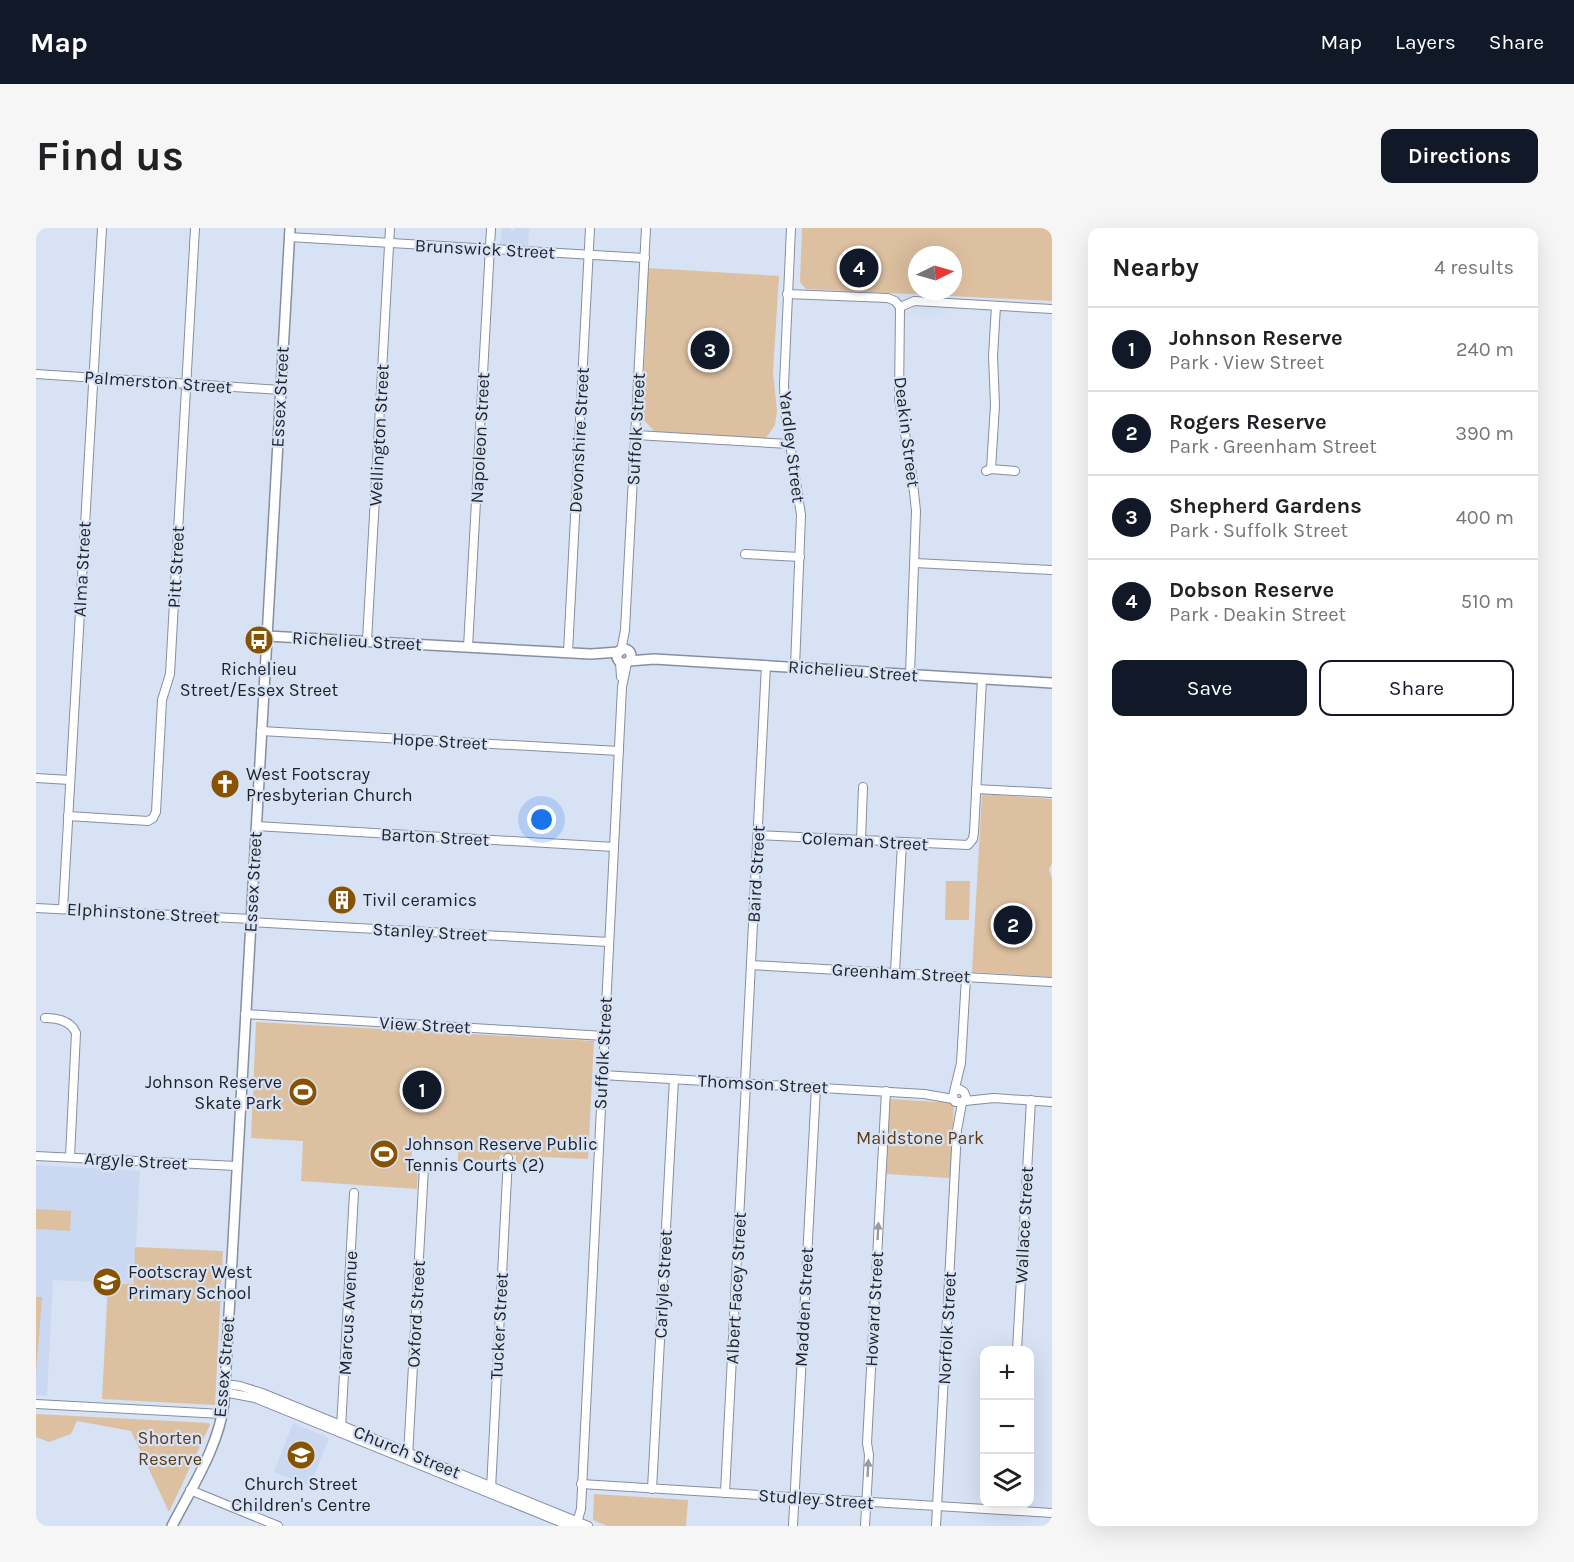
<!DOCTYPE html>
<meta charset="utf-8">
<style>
:root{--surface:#fff;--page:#f6f6f6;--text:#202124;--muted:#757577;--line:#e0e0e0;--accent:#111827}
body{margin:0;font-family:Karla,sans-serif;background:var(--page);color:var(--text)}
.controls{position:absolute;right:18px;bottom:18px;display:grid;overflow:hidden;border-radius:12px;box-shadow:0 6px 24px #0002}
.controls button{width:54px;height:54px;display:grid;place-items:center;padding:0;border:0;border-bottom:2px solid var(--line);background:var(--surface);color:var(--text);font:30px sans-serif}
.compass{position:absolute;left:872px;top:18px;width:54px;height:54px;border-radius:50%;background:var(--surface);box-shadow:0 6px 24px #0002;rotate:85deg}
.you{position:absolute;left:506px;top:592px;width:21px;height:21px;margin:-15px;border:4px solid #fff;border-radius:50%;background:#1a73e8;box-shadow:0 0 0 9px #1a73e833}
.badge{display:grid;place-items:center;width:39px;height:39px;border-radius:50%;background:var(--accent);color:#fff;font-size:20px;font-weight:700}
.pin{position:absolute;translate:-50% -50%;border:3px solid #fff;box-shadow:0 2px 6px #0006}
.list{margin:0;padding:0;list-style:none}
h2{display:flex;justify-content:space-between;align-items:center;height:78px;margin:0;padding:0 24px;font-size:26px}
h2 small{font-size:20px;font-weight:400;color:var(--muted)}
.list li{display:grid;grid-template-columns:39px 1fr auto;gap:18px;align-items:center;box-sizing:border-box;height:84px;padding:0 24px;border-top:2px solid var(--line)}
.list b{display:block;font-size:22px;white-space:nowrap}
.list p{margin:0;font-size:20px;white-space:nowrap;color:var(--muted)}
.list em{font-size:20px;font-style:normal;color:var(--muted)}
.actions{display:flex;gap:12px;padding:18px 24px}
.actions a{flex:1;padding:14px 0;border:2px solid var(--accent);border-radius:12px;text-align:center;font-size:21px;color:var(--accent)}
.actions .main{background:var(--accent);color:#fff}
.icon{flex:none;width:33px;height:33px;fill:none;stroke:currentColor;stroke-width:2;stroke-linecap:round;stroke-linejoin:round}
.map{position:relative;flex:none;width:1016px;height:1298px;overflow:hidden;border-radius:12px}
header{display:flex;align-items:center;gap:36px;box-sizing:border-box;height:84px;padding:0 30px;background:var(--accent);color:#fff}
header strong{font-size:28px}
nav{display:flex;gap:33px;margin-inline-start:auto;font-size:21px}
.intro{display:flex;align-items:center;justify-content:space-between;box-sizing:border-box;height:144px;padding:0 36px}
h1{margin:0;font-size:42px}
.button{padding:15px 27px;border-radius:12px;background:var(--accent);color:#fff;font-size:21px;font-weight:700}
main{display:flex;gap:36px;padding:0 36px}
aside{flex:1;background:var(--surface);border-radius:12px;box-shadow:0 6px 24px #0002}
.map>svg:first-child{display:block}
</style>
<header>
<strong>Map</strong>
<nav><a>Map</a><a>Layers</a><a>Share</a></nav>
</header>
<div class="intro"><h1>Find us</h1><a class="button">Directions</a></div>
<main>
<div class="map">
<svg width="1016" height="1298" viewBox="0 0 1016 1298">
<rect width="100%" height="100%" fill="#d7e2f5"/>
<g fill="#cad8f2">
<polygon points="466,0 475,0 475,3 478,3 479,0 493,0 492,18 464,16"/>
<polygon points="0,937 104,943 98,1056 17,1052 11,1168 0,1167"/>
<polygon points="257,1195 293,1210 274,1258 238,1244"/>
</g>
<g fill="#ddc0a0" fill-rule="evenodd">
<path d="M766,0H1016V73L770,61L764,54ZM881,27H917V63H881Z"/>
<polygon points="612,40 743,48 737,144 741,183 739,197 730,210 619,204 606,190"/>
<polygon points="946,566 1016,571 1016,635 1013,641 1016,651 1016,749 936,744"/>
<polygon points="910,653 934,653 933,692 909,692"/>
<polygon points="220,794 558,813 552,931 506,929 504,937 480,936 480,927 464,927 463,935 422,933 422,922 376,920 375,937 382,938 381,961 265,953 267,913 215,910"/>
<polygon points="853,871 918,875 914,950 850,946"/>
<polygon points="0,981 35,983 34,1003 0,1001"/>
<polygon points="99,1019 187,1023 179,1177 66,1171 72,1056 98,1056"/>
<polygon points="0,1069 6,1069 0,1146"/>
<polygon points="0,1186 173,1195 174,1197 133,1284 95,1203 41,1193 35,1206 13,1214 0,1209"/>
<polygon points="558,1266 652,1272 650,1298 571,1298 557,1292"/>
</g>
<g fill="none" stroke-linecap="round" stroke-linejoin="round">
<g stroke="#858fa1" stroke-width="10">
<g id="minor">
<polyline points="755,0 748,157 749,183 765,287 759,439"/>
<polyline points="253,9 609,30"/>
<polyline points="751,66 852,70 859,73 864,79 863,171 876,246 880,283 874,446"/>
<polyline points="864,79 878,73 1016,81"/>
<polyline points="0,146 245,162"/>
<polyline points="600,207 753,216"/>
<polyline points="955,241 959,177 957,128 960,78"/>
<polyline points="950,243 955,241 979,243"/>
<polyline points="709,326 764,329"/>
<polyline points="879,335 1016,342"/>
<polyline points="331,413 354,0"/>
<polyline points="432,419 455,0"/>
<polyline points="585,423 589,402 610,0"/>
<polyline points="532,424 554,0"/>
<polyline points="584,434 585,449"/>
<polyline points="225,503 583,523"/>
<polyline points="0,550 34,552"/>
<polyline points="940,561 1016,565"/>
<polyline points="32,588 112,593 117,590 120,584 126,472 134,446 159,0"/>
<polyline points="220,598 578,619"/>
<polyline points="722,607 932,617 937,611 938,604 946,451"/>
<polyline points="825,612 827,559"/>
<polyline points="0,680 215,691"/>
<polyline points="27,681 66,0"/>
<polyline points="214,694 573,714"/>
<polyline points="715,737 1016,754"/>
<polyline points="859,744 866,615"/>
<polyline points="209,786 568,808"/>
<path d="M9,790C21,790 35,793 40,805L34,929"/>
<polyline points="566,847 888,866 917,871"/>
<polyline points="709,855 730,437"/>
<polyline points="919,863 923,861 928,864 930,869 927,874 919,874 917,868 925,835 930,749"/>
<polyline points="929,873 958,870 1016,874"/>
<polyline points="0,928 200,938"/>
<polyline points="981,1122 995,872"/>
<polyline points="189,1156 204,1158 226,1165 552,1298"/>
<polyline points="188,1164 219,1170 534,1298"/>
<polyline points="0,1176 186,1186"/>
<polyline points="305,1200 318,965"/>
<polyline points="372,1228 388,939"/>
<polyline points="545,1256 1016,1285"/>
<polyline points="455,1261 472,930"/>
<polyline points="616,1261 638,851"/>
<polyline points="154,1262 242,1298"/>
<polyline points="689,1265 710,855"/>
<polyline points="540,1298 545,1281 586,459 591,435"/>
<polyline points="757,1298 780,859"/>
<polyline points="829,1298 833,1227 831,1215 850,863"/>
<polyline points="900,1298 921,902 926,875"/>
</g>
</g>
<g stroke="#858fa1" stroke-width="12">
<g id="tertiary">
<polyline points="231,408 555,426 583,424"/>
<circle cx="588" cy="428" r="7"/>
<polyline points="593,433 618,431 1016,455"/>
<path d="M136,1298C156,1259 183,1218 188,1175L254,0"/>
</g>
</g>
<use href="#minor" stroke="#fff" stroke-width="8"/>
<use href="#tertiary" stroke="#fff" stroke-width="9"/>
</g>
<defs><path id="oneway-solid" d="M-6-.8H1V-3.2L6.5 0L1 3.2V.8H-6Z" transform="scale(1.5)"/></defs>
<g fill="#999b9e">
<use href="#oneway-solid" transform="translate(842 1003) rotate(-87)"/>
<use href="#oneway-solid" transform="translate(832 1240) rotate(-87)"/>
</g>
<defs>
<g id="bus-disc" transform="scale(1.5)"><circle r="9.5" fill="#885300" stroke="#d7e2f5"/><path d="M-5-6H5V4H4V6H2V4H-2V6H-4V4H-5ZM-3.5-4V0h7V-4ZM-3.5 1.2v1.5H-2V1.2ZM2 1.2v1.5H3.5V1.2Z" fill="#fff"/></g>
<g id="church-disc" transform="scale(1.5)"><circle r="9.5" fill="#885300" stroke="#d7e2f5"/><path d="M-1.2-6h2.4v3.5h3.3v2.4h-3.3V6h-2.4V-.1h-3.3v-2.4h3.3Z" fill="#fff"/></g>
<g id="building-disc" transform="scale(1.5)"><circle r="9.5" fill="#885300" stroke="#d7e2f5"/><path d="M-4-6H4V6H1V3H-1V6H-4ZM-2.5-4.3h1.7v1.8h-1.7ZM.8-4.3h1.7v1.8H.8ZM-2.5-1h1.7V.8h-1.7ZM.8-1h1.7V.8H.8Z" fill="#fff"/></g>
<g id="stadium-disc" transform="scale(1.5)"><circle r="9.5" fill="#885300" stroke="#d7e2f5"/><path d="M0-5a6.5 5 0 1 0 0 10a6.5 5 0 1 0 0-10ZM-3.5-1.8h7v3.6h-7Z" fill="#fff"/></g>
<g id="school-disc" transform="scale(1.5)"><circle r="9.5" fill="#885300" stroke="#d7e2f5"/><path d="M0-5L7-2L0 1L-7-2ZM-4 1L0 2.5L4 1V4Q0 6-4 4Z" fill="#fff"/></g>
</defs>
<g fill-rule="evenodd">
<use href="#bus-disc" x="223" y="412"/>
<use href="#church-disc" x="189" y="556"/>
<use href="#building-disc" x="306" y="672"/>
<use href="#stadium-disc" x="267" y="864"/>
<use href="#stadium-disc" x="348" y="926"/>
<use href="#school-disc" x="71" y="1054"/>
<use href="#school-disc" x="265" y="1227"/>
</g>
<g text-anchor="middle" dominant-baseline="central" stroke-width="4.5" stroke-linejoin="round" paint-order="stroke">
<g font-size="18" fill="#1d2128" stroke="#d7e2f5">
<text transform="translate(449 21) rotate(3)">Brunswick Street</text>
<text transform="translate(122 154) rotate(4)">Palmerston Street</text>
<text transform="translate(244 169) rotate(-87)">Essex Street</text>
<text transform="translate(600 201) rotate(-87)">Suffolk Street</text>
<text transform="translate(871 204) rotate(83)">Deakin Street</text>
<text transform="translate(343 207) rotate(-87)">Wellington Street</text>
<text transform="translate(444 210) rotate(-87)">Napoleon Street</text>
<text transform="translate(543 212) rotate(-87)">Devonshire Street</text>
<text transform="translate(756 219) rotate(83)">Yardley Street</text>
<text transform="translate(140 339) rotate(-87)">Pitt Street</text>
<text transform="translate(46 341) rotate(-87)">Alma Street</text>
<text transform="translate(321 413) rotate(3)">Richelieu Street</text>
<text transform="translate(817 443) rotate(4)">Richelieu Street</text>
<text transform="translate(404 513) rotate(3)">Hope Street</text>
<text transform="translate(399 609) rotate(3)">Barton Street</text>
<text transform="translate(829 613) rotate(3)">Coleman Street</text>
<text transform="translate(720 646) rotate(-87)">Baird Street</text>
<text transform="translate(217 654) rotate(-87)">Essex Street</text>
<text transform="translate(107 685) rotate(3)">Elphinstone Street</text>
<text transform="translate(394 704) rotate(3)">Stanley Street</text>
<text transform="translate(865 745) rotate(3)">Greenham Street</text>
<text transform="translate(389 797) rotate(3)">View Street</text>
<text transform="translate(567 825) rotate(-87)">Suffolk Street</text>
<text transform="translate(727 856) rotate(3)">Thomson Street</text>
<text transform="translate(100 933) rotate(3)">Argyle Street</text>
<text transform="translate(988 997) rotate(-87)">Wallace Street</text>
<text transform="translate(627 1056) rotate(-87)">Carlyle Street</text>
<text transform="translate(700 1060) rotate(-87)">Albert Facey Street</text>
<text transform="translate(768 1079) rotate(-87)">Madden Street</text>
<text transform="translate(838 1081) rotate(-87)">Howard Street</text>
<text transform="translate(312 1085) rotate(-87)">Marcus Avenue</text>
<text transform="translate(380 1086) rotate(-87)">Oxford Street</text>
<text transform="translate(463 1098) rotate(-87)">Tucker Street</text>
<text transform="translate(911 1100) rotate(-87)">Norfolk Street</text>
<text transform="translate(188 1139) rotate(-85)">Essex Street</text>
<text transform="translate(371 1224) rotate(22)">Church Street</text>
<text transform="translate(780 1271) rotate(4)">Studley Street</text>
</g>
<g font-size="18" fill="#1d2128" stroke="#d7e2f5" text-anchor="start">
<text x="223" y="441" text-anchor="middle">Richelieu<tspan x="223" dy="21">Street/Essex Street</tspan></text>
<text x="210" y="546">West Footscray<tspan x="210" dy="21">Presbyterian Church</tspan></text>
<text x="327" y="672">Tivil ceramics</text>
<text x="246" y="854" text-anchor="end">Johnson Reserve<tspan x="246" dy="21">Skate Park</tspan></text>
<text x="369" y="916">Johnson Reserve Public<tspan x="369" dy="21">Tennis Courts (2)</tspan></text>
<text x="92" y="1044">Footscray West<tspan x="92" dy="21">Primary School</tspan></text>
<text x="265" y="1256" text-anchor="middle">Church Street<tspan x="265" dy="21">Children's Centre</tspan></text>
</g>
<g font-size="18" fill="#5b3b12" stroke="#d7e2f5">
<text x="884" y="910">Maidstone Park</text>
<text x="134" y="1210">Shorten<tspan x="134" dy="21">Reserve</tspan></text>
</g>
</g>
</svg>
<div class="controls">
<button>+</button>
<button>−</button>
<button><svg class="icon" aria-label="layers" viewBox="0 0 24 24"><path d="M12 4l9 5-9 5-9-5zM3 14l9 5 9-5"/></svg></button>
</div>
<svg class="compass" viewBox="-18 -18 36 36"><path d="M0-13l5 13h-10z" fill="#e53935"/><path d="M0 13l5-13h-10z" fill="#757577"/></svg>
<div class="you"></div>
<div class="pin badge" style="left:386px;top:862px">1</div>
<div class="pin badge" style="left:977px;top:697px">2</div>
<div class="pin badge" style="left:674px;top:122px">3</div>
<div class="pin badge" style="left:823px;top:40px">4</div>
</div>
<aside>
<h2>Nearby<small>4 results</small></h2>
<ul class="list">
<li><span class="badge">1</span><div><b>Johnson Reserve</b><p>Park · View Street</p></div><em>240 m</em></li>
<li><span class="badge">2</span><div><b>Rogers Reserve</b><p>Park · Greenham Street</p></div><em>390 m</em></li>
<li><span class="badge">3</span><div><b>Shepherd Gardens</b><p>Park · Suffolk Street</p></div><em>400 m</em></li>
<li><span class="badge">4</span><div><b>Dobson Reserve</b><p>Park · Deakin Street</p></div><em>510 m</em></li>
</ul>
<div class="actions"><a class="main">Save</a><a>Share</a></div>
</aside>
</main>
